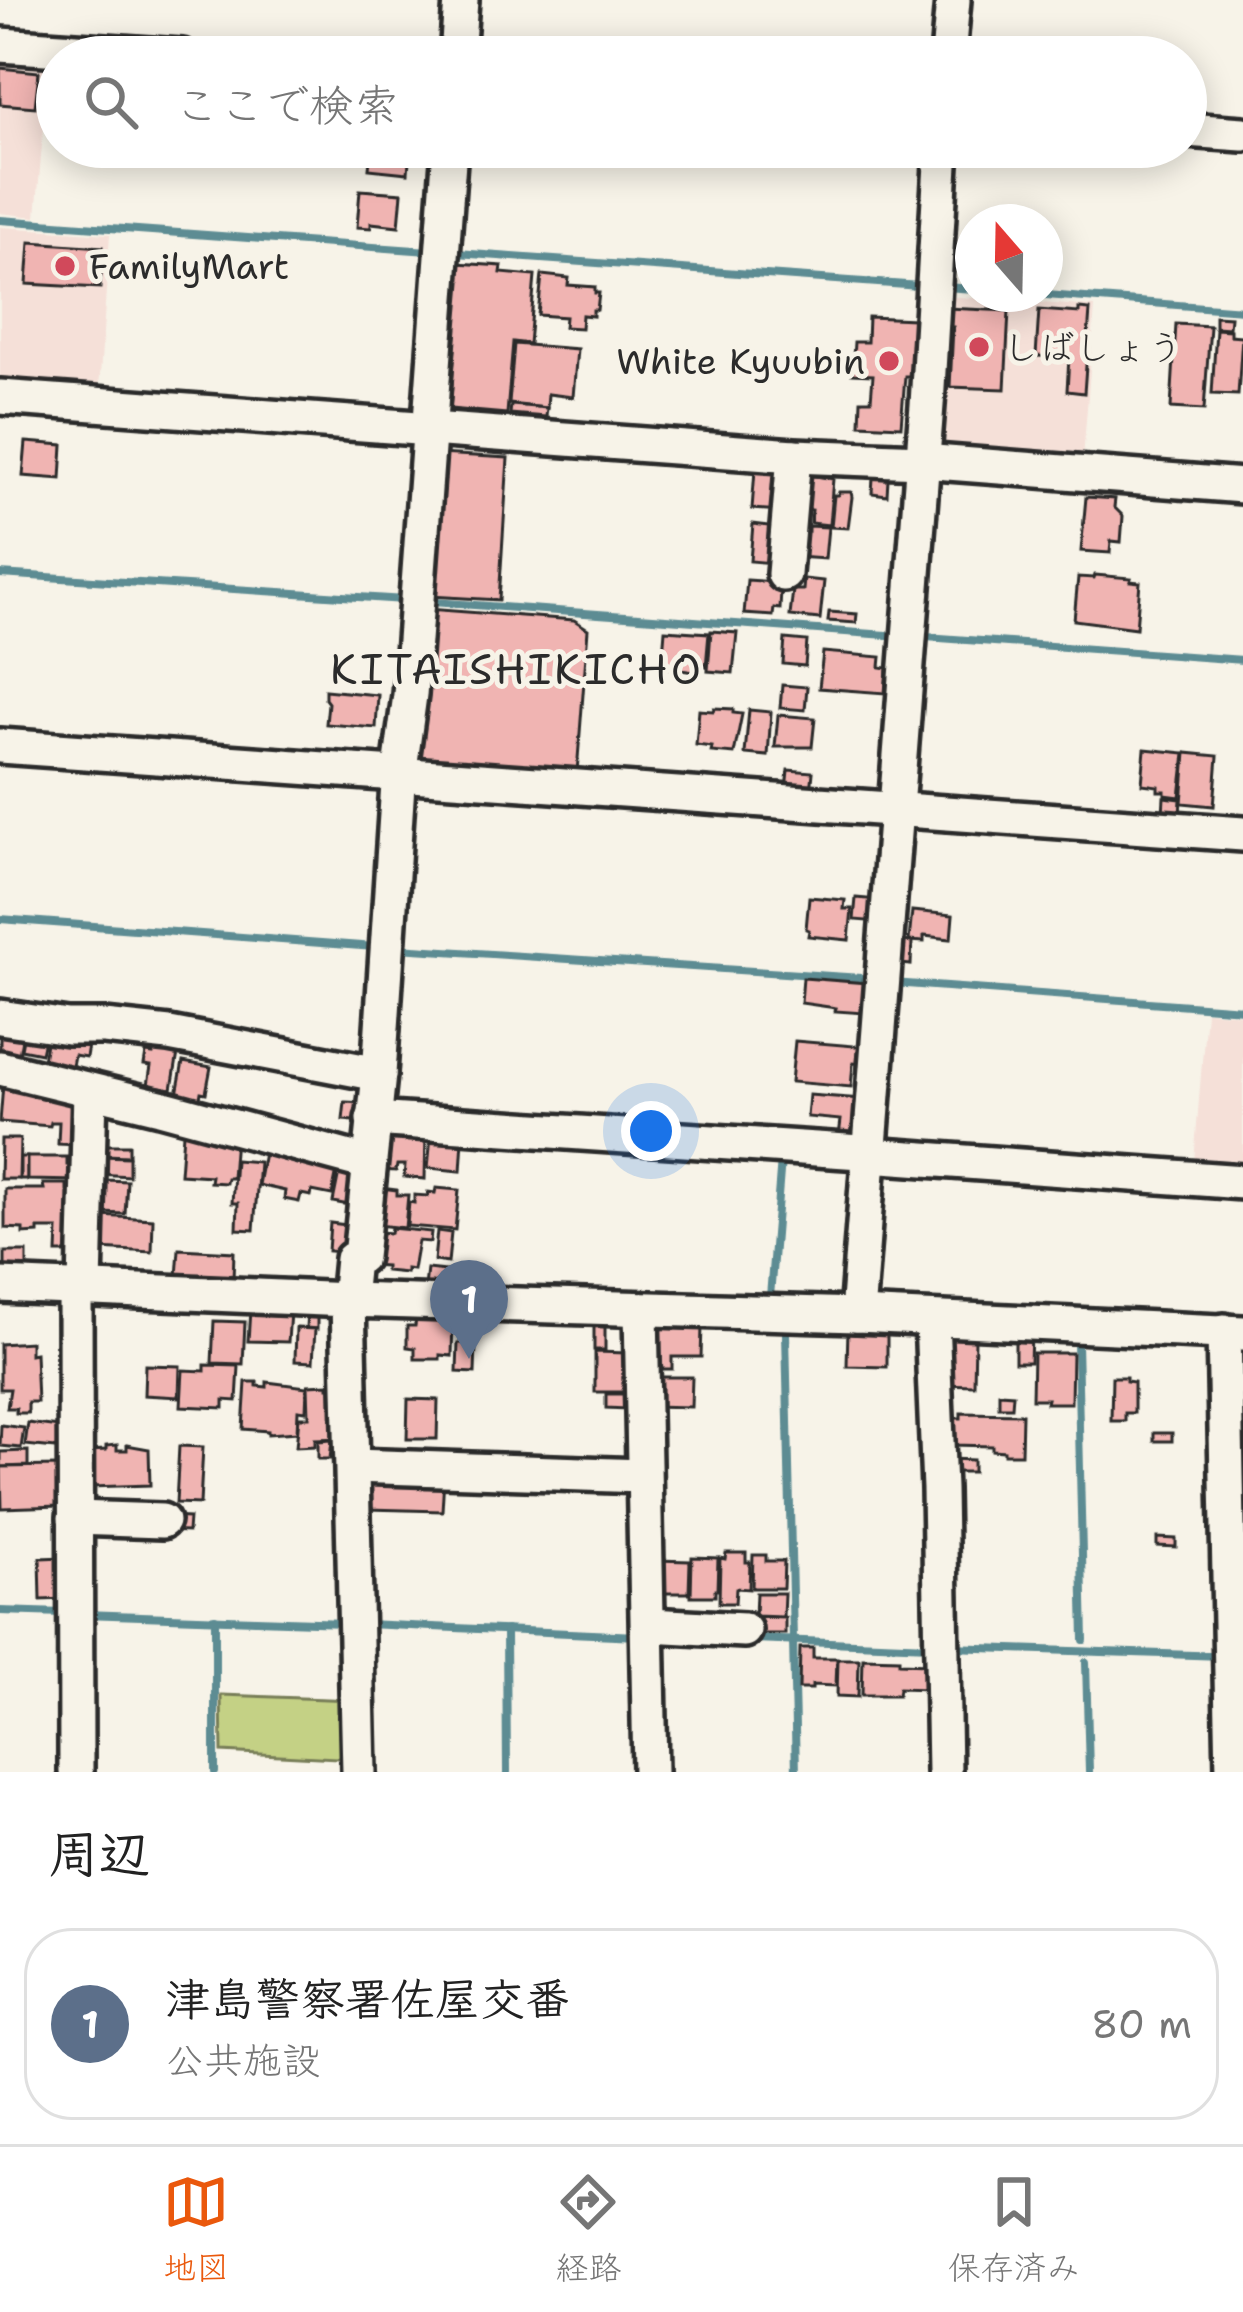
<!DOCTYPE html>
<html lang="ja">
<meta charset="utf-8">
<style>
:root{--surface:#fff;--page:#f6f6f6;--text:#222;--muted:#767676;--line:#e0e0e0;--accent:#ea580c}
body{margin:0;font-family:"Shantell Sans","Klee One",sans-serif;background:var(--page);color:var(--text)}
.compass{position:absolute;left:955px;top:204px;width:108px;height:108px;border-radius:50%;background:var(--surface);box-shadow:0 6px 30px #0003;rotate:340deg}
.you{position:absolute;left:651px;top:1131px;width:42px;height:42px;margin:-30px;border:9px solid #fff;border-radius:50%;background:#1a73e8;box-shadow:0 0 0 18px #1a73e833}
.badge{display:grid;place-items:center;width:78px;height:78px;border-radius:50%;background:var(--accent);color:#fff;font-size:39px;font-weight:700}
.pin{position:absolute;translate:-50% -99px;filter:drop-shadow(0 3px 6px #0008)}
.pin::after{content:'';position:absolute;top:63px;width:42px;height:36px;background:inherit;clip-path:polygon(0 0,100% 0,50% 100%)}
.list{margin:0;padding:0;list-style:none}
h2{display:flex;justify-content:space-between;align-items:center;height:156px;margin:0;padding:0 48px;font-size:51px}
h2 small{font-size:39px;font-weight:400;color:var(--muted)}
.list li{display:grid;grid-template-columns:78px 1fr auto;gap:36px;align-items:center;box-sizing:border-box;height:192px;margin:0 24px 24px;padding:0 24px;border:3px solid var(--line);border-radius:48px}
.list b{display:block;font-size:45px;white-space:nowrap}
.list p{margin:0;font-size:39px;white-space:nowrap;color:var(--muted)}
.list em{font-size:39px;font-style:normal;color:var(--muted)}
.icon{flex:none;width:66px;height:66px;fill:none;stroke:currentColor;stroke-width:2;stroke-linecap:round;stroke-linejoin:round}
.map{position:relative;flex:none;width:1243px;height:1772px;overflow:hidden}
.search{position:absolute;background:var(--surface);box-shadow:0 6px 30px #0003;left:36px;right:36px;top:36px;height:132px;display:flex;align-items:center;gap:30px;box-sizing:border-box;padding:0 42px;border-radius:66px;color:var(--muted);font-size:45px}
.sheet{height:372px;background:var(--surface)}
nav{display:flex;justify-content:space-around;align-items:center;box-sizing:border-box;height:168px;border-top:3px solid var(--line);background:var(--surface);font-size:33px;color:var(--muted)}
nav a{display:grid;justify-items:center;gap:6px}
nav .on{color:var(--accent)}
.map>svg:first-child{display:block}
</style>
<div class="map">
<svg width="1243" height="1772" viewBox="0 0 1243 1772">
<rect width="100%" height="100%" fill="#f7f3e8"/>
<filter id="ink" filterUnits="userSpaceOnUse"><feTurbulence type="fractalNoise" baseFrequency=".00833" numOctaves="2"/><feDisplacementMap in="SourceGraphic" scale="24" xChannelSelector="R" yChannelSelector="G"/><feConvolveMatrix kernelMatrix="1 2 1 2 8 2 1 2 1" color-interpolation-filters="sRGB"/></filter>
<g filter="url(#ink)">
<g fill="#f5e0d8">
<polygon points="0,55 49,59 36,217 0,213"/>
<polygon points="0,227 110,234 99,389 0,382"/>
<polygon points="945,296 1095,307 1083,458 942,447 935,438"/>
<polygon points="1206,1011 1243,1014 1243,1178 1193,1175"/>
</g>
<polygon fill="#c4d185" stroke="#787e58" stroke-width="3" points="221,1695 353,1700 356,1759 222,1752"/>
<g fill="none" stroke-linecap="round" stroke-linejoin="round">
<g stroke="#5d8c93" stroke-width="8">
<polyline points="0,220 429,251"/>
<polyline points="457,253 920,286"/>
<polyline points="946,287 973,289"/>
<polyline points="1033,294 1243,310"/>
<polyline points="0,574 405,600"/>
<polyline points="432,602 887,635"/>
<polyline points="926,637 1243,660"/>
<polyline points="0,919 375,947"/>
<polyline points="398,948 862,978"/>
<polyline points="893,983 1243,1009"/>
<polyline points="770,1297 781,1159"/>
<polyline points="786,1333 796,1772"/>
<polyline points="1077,1342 1084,1640"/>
<polyline points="0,1611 64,1613"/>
<polyline points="84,1614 345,1623"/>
<polyline points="215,1618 215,1772"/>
<polyline points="365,1624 638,1636"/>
<polyline points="506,1630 507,1772"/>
<polyline points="753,1639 930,1646"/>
<polyline points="951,1647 1224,1656"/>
<polyline points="1086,1662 1089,1772"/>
</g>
</g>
<g fill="#f0b4b2" stroke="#2b2b2b" stroke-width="3">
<polygon points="0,68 39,72 35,107 0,104"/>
<polygon points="371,147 410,147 408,173 369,169"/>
<polygon points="360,190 402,193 399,226 371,223 371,228 357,227"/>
<polygon points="30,242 103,247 100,288 27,284"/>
<polygon points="457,263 502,266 501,273 535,276 529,344 513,342 507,414 450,409 461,282 456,282"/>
<polygon points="542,275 569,278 568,285 595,287 595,293 599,293 597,310 593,310 593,316 582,315 581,328 564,327 565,317 538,315"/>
<polygon points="946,308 1009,311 1005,389 950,387 953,327 945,327"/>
<polygon points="1079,309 1090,310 1084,393 1067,391 1069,357 1036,356 1039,310 1079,313"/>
<polygon points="1215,316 1230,317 1229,328 1215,327"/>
<polygon points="868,317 914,319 911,376 905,376 901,426 860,424 861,400 871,400 873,375 852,374 854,342 867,342"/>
<polygon points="1176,324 1210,326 1204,410 1171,408"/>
<polygon points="1216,329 1230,330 1230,335 1242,336 1238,395 1212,394"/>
<polygon points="514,344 577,349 573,397 548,394 547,408 509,404"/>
<polygon points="511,405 547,408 546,417 510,414"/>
<polygon points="26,442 63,445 61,479 23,476"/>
<polygon points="439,454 508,458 499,600 430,596"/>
<polygon points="755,470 779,472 782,511 752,509"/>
<polygon points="805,474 833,479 829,525 811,523 812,510 800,509"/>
<polygon points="873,478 888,479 887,495 872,493"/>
<polygon points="839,492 851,492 852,497 848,528 831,527 834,495 838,495"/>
<polygon points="1086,497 1115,499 1114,507 1123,516 1121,542 1111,541 1110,553 1081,551"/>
<polygon points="753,524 776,527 773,563 750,561"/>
<polygon points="808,526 828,527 825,559 797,557 799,530 808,531"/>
<polygon points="1095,575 1131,578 1130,581 1140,582 1136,628 1074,620 1078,577 1094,578"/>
<polygon points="804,579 824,581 820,619 790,616 793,590 803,590"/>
<polygon points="747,580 776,582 775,591 781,591 780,609 774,608 773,616 744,614"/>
<polygon points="427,609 574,620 588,629 577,772 415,759"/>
<polygon points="829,612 857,614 856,623 828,621"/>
<polygon points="665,630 709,633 706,667 695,666 694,672 662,667"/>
<polygon points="711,631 737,633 733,673 708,671"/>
<polygon points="785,639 807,641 805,666 783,664"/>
<polygon points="823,652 881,657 880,667 887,668 885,693 819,688"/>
<polygon points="782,685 807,687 805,710 780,708"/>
<polygon points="325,690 378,695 376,728 326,724 328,703 325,699"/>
<polygon points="714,708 733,709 733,713 742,714 734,754 711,752 712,747 696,745 699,710 713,711"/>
<polygon points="749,710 771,712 768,756 745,754"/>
<polygon points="778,715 815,718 812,747 775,747"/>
<polygon points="1145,749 1185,753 1180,797 1165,795 1165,791 1158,791 1158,786 1142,784"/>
<polygon points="1186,753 1218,756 1214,806 1182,803"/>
<polygon points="788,770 813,772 811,792 786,790"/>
<polygon points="1164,797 1181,799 1180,815 1163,814"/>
<polygon points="809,897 845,900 844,909 852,909 849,940 808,936 809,930 806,929"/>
<polygon points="856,898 880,900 879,922 854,920"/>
<polygon points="912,911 953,915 951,939 924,936 924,942 909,941"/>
<polygon points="893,940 912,942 911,965 891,963"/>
<polygon points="803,978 867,983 864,1013 835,1011 836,1008 801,1003"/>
<polygon points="0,1029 23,1033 18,1060 0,1057"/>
<polygon points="24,1032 45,1035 41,1053 21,1049"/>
<polygon points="47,1037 88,1045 86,1057 74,1055 71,1071 42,1066"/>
<polygon points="795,1041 867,1047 865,1064 853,1063 851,1087 791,1082"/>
<polygon points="154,1049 178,1053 172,1089 148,1085 151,1066 144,1065 146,1053 153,1054"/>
<polygon points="183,1062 211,1067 206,1093 201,1092 199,1104 175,1105"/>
<polygon points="3,1085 82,1100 79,1145 58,1144 59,1122 51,1122 50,1126 0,1122"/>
<polygon points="809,1095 861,1099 857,1137 839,1136 841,1120 807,1117"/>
<polygon points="345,1102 365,1103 363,1122 343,1120"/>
<polygon points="426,1132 425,1179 404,1177 405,1165 397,1165 396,1171 378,1170 386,1133"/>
<polygon points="183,1133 235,1137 232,1178 227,1178 226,1183 210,1182 211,1176 180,1174"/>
<polygon points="431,1136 463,1139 461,1171 428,1168"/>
<polygon points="1,1139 20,1139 19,1179 0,1179"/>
<polygon points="105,1145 129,1145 129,1156 105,1155"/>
<polygon points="265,1147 339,1161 332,1195 312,1191 311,1196 301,1194 299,1202 284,1199 285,1191 258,1185"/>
<polygon points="100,1156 129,1157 129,1176 99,1174"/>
<rect x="20" y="1157" width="7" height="22"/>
<polygon points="27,1157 67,1157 67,1165 81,1165 81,1181 27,1180"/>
<polygon points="235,1160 259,1162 254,1230 237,1229 238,1203 232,1203"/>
<polygon points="340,1167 361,1171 354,1206 333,1202"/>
<polygon points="105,1180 127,1181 125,1214 103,1213"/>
<polygon points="43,1184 67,1184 67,1191 81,1191 80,1253 57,1253 58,1229 38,1229 38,1233 23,1234 23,1229 5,1228 5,1189 44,1189"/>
<polygon points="381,1188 397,1190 397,1195 408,1195 405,1228 377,1225"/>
<polygon points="436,1188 459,1190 455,1230 407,1226 409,1202 414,1203 414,1195 428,1196 428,1192 435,1193"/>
<polygon points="348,1215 360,1216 351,1253 328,1251 330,1223 347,1225"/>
<polygon points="100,1216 153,1219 152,1252 99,1249"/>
<polygon points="391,1228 431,1232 430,1242 418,1241 413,1270 406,1269 406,1273 385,1271 385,1266 369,1265 372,1231 390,1233"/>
<polygon points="437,1231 451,1233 448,1263 434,1261"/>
<polygon points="179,1249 234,1252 233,1280 177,1277"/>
<polygon points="5,1252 27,1252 27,1273 5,1272"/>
<polygon points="427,1269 455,1272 454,1289 425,1287"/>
<polygon points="250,1310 290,1311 288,1342 248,1341"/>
<polygon points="307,1312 317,1313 317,1329 306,1328"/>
<polygon points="422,1316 453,1317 452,1356 440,1355 440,1359 415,1359 415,1348 407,1347 407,1326 415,1326 416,1319 421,1319"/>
<polygon points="214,1321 245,1322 243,1364 212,1363"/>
<polygon points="605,1325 605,1350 594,1350 594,1326"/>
<polygon points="653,1326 702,1327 701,1357 672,1357 672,1369 652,1369"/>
<polygon points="296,1328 315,1329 313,1362 295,1361"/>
<polygon points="848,1329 887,1330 887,1367 847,1366"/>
<polygon points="1015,1334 1031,1335 1030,1362 1015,1362"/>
<polygon points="940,1338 975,1339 974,1385 939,1384"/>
<polygon points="30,1342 30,1354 35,1353 37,1402 28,1402 28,1413 16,1413 16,1408 7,1408 10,1389 0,1389 0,1344"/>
<polygon points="458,1343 476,1343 475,1373 457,1372"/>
<polygon points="595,1352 627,1353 626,1392 595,1392"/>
<polygon points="1033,1353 1072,1353 1071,1403 1046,1403 1047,1399 1032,1399"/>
<polygon points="145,1365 180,1366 179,1397 144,1395"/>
<polygon points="205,1365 239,1366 237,1401 224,1400 224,1408 181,1406 183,1370 205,1371"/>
<polygon points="650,1377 692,1377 691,1407 650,1406"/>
<polygon points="1112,1377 1126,1377 1126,1381 1134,1382 1134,1413 1125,1413 1125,1421 1111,1421"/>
<polygon points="246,1382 257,1382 257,1386 267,1387 267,1382 307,1387 306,1411 298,1410 297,1432 268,1434 268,1431 243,1429"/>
<polygon points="328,1384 328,1387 343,1387 342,1438 315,1439 315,1446 296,1447 299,1417 309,1417 308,1385"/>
<polygon points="999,1393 1013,1394 1012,1407 999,1407"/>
<polygon points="606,1394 627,1394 627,1409 606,1408"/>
<polygon points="408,1399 438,1400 437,1439 407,1439"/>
<polygon points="961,1413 1022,1414 1021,1454 1004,1454 1004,1451 992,1450 992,1446 953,1445 953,1418 961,1418"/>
<polygon points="28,1423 59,1427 56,1448 25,1445"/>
<polygon points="1,1425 24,1428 21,1448 0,1446"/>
<rect x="1154" y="1433" width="18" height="8"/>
<polygon points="332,1440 330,1459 318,1459 318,1441"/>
<polygon points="117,1445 117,1450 127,1450 127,1445 149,1449 150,1485 90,1487 89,1451 106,1450 106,1446"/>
<polygon points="179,1446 203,1447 200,1504 176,1503"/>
<polygon points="28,1451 28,1466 1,1467 1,1452"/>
<polygon points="949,1459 973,1460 973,1472 949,1472"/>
<polygon points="58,1466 59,1506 2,1508 1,1467"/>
<polygon points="444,1477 442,1511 368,1509 368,1479"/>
<polygon points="166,1517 189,1518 188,1532 165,1531"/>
<polygon points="1157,1538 1176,1539 1176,1547 1157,1546"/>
<polygon points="726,1553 746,1553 746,1562 750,1562 749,1589 736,1588 735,1603 719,1603 720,1558 725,1559"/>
<polygon points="753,1555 766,1555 766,1561 784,1561 783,1588 752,1588"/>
<polygon points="64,1557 65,1599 41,1600 40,1558"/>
<polygon points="692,1557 718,1558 717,1590 715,1590 715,1596 691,1596"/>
<polygon points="655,1560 690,1561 689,1593 654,1593"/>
<polygon points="756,1593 784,1593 783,1617 755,1616"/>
<polygon points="753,1617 785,1618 785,1634 753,1634"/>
<polygon points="800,1648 813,1648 813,1658 837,1658 836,1686 812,1685 812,1689 799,1689"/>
<polygon points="863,1658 899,1659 899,1663 929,1664 928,1689 899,1688 898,1695 862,1695"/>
<polygon points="838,1659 859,1659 858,1697 837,1696"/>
</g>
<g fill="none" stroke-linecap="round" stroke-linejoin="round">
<g stroke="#2b2b2b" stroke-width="42">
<g id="minor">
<polyline points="0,45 182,57"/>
<polyline points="457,57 461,0"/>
<polyline points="948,57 953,0"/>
<polyline points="1186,130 1243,134"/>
<polyline points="0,397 794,456 922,461 1243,486"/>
<polyline points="784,574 794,456"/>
<path d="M0,746C415,773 829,806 1243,834"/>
<polyline points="0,1017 68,1027 104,1027 169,1034 379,1074"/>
<polyline points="0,1068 160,1107 368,1163"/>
<polyline points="373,1119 861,1152 869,1155 1243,1182"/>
<polyline points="0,1285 348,1300 857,1315 1243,1333"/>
<polyline points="75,1287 76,1772"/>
<polyline points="85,1287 90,1091"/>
<polyline points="641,1310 650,1772"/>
<polyline points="857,1315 927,405 942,147"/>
<polyline points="932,1320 939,1489 944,1772"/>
<polyline points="1224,1331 1233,1772"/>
<polyline points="353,1466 643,1476"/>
<polyline points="75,1518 162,1521"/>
<polyline points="649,1625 744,1630"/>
<polyline points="359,1772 348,1300 352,1259 360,1257 379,1074 398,784 410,695 450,147"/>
</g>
</g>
<use href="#minor" stroke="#f7f3e8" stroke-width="33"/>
</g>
</g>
<g fill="#d1495b" stroke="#f7f3e8" stroke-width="4.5">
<circle cx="65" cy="266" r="12"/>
<circle cx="979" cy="347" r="12"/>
<circle cx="889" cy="361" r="12"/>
</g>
<g text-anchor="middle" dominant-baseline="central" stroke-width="10" stroke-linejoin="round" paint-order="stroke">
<g font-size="36" fill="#2b2b2b" stroke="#f7f3e8" text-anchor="start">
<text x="89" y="266">FamilyMart</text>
<text x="1003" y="347">しばしょう</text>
<text x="865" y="361" text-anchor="end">White Kyuubin</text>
</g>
<g font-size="42" letter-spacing="3" fill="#2b2b2b" stroke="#f7f3e8">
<text x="517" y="669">KITAISHIKICHO</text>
</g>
</g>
</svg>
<svg class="compass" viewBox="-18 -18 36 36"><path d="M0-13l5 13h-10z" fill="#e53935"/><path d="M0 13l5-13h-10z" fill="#767676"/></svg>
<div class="you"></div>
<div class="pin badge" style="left:469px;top:1359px;background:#5c6f8a">1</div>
<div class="search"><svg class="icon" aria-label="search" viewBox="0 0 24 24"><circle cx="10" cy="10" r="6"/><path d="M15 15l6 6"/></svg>ここで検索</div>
</div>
<section class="sheet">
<h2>周辺<small></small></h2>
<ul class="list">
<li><span class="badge" style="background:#5c6f8a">1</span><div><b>津島警察署佐屋交番</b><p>公共施設</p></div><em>80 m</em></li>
</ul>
</section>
<nav>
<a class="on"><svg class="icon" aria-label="map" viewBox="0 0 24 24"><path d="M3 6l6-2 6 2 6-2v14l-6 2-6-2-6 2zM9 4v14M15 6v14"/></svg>地図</a>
<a><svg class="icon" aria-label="directions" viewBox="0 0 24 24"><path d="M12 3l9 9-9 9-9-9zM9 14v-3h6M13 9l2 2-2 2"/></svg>経路</a>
<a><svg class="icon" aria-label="saved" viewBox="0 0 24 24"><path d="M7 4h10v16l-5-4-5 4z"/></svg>保存済み</a>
</nav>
